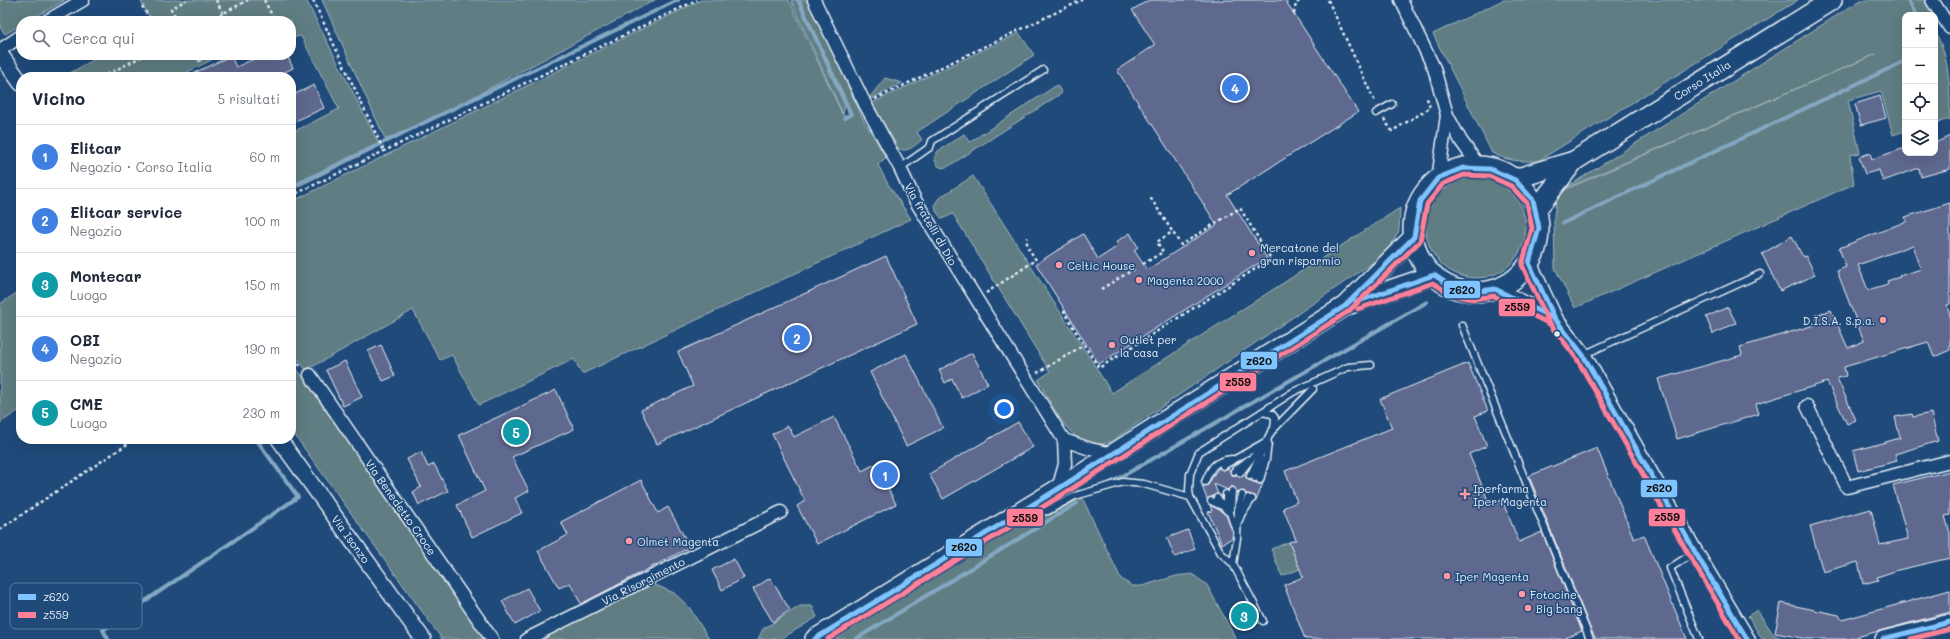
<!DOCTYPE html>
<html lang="it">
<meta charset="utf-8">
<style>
:root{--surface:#fff;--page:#f2f2f3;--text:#1f2937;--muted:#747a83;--line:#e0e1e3;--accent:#845c67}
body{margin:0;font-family:Mali,sans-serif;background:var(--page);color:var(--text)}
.controls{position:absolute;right:12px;top:12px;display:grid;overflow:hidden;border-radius:8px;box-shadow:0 4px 16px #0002}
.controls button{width:36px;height:36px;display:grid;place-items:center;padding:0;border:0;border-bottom:1px solid var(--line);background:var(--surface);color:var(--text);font:20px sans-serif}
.you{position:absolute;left:1004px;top:409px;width:14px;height:14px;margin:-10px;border:3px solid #fff;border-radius:50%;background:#1a73e8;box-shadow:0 0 0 6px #1a73e833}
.badge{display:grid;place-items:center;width:26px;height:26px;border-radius:50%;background:var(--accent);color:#fff;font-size:13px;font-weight:700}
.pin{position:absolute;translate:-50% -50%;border:2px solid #fff;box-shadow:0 1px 4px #0006}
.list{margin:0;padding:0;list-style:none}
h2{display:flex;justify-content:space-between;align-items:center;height:52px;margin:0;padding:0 16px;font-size:17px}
h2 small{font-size:13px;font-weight:400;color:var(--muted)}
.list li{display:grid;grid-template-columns:26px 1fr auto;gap:12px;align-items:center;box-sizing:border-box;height:64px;padding:0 16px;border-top:1px solid var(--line)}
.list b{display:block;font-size:15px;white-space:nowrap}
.list p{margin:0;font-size:13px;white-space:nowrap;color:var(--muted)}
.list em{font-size:13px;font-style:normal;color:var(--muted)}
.icon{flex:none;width:22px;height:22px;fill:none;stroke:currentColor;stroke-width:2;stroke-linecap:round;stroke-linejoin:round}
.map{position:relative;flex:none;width:1950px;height:639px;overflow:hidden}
.search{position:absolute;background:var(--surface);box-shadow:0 4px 16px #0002;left:16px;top:16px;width:280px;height:44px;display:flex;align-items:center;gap:10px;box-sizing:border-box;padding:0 14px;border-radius:16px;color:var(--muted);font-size:15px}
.panel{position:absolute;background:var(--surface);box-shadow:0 4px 16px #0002;left:16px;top:72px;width:280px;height:372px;border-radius:16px}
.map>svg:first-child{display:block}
</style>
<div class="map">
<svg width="1950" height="639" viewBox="0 0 1950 639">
<rect width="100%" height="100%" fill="#1f4a7a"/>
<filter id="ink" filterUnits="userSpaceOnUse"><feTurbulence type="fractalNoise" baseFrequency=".025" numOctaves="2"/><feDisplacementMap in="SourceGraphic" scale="8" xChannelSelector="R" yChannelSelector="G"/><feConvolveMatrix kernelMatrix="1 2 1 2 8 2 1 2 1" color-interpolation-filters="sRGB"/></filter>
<g filter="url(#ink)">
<g fill="#5e7d82" stroke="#a3b7bd">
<polygon points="0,0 65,0 28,21 21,21 21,25 5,34 0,27"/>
<polygon points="140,0 306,0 380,146 291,190 291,133 339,109 301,36 291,38 291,21 152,21"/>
<polygon points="322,0 655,0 387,143"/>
<polygon points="701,0 789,0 845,120 853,115 800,0 809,0 864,121 886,157 878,165 888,184 911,219 582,374 574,359 479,405 452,355 440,360 413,310 312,367 305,369 291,349 291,202"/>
<polygon points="791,0 797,0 845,106 843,114"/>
<path d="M1503,0H1798L1538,161C1517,161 1511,162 1492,153L1433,34Z"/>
<polygon points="1861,0 1924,0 1933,15 1905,15 1905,131 1893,135 1881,91 1848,100 1860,153 1850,155 1854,184 1575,308 1555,268 1554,215 1556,202 1562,191 1876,54 1564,189"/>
<path d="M1935,32C1950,56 1950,90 1950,119L1935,123Z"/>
<path d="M1019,33L1034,55L917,132L922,140C915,145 907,154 898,148L872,103Z"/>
<polygon points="102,55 221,55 178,77 63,77"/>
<polygon points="885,78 902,83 871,99 870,97"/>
<polygon points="1057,85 1062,93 949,166 942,168 937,165 934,158 938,151 964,134 970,142"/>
<path d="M973,176L1112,393L1400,208L1399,231L1387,253L1110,442C1105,443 1099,445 1094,445C1068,443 1050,400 1038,380L1050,372L953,214L942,219L936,211L935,204L939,198Z"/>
<circle cx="1476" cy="228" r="50"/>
<polygon points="21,290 21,409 0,423 0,304"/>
<polygon points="291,360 481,633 483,639 442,639 291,430"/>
<polygon points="1078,489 1121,579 1132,586 1142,586 1176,576 1192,574 1207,585 1236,639 834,639"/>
<polygon points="1289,542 1300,569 1282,576 1271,549"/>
<polygon points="651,583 674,593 689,607 709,639 542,639"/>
<polygon points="800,606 812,606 817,617 781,639 758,639 763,629"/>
<polygon points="1757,610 1774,635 1784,639 1762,639 1748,616"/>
</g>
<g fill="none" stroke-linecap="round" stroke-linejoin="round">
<g stroke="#84a7c2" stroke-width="4">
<polyline points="798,0 851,115 845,117"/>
<polyline points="1908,0 1916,15"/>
<polyline points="291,187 678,0"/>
<polyline points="1563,223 1905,61"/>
<polyline points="1107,485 1427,302"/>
<polyline points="108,639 103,630 298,497 256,439"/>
<polyline points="856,639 1077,503"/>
</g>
</g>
<g fill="#5f688e" stroke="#e8f1f8" fill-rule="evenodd">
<polygon points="1149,0 1285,0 1358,112 1227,195 1267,258 1099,364 1036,264 1083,234 1098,259 1118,246 1116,242 1130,233 1138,247 1134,250 1147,270 1217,225 1117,70 1155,45 1132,10"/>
<polygon points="263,55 287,55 293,68 275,77 185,77 231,56 236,67"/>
<polygon points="314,85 324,108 291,123 291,96"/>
<polygon points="1880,96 1886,118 1861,125 1855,104"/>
<polygon points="1950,136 1950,169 1921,177 1919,168 1883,181 1879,170 1865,174 1859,157 1870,153 1872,159 1905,148 1905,153 1935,153 1935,143"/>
<path d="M1950,203V304L1947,305L1950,315V350L1934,357L1928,342L1844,367L1846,376L1837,378L1856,420L1847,424L1827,382L1756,404L1759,414L1677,439L1658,379L1742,355L1740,347L1818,324L1815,315L1831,310L1848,348L1864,341L1837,271L1846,267L1839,248L1907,221L1905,217ZM1913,245L1921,269L1899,276L1900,277L1887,281L1888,284L1868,290L1858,265Z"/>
<polygon points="1792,236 1803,257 1806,256 1815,275 1780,291 1762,254"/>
<polygon points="886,256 917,324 657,444 641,410 693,386 678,352"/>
<polygon points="1728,307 1736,323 1713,334 1706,317"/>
<polygon points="381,345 395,376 383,381 368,351"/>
<polygon points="972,353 988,384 962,398 952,379 945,383 939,370"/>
<polygon points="906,354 943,428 906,446 870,372"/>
<polygon points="345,361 362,397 343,406 326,370"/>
<polygon points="1468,363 1488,411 1475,416 1487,446 1469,454 1490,505 1502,500 1519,542 1542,532 1582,631 1563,639 1305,639 1284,585 1303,577 1289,542 1296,540 1283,508 1297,502 1285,471 1392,428 1380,399"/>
<polygon points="556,390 574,429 512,457 529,491 515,498 522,513 472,537 457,505 485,491 459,435"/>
<polygon points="1931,413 1938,441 1895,454 1897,461 1858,471 1853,451 1900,438 1895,417 1912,414 1913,417"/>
<polygon points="834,417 862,471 875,464 896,504 817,544 797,506 805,501 772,434 788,426 794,437"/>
<polygon points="1018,422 1033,447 943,499 929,474"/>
<polygon points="1597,448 1634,539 1644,535 1687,639 1596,639 1590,628 1529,476"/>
<polygon points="421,452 428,467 434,464 448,491 419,505 413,492 421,487 407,459"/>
<polygon points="1219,468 1223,470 1228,468 1232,475 1240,477 1244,475 1248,480 1259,484 1263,483 1256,501 1255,496 1246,494 1244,491 1236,493 1234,487 1230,487 1228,490 1214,484 1218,494 1207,499 1202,486 1208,485 1214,474"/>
<polygon points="1950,471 1950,515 1945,516 1950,533 1950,558 1898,570 1877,577 1878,580 1863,584 1858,562 1823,572 1810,526 1871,509 1880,545 1908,539 1893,485"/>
<polygon points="641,480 658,513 668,507 690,547 581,604 570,583 559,588 538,551 568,535 561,522"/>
<polygon points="1210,505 1221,511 1226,515 1233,532 1232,538 1222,544 1208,512 1212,511"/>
<polygon points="1188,530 1195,549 1175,557 1167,538"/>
<polygon points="734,559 744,578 722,590 712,570"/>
<polygon points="770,578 790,610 773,622 753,589"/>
<polygon points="527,588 540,611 515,625 502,601"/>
<polygon points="1950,590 1950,612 1849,639 1808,639 1775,633 1781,603 1839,615 1842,620"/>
</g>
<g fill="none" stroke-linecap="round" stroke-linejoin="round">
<g stroke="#e8f1f8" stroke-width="9">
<g id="service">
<polyline points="1376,113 1392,104"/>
<polyline points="900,168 930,147 932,141 1043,70"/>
<polyline points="1462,325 1590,639"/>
<polyline points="1583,355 1760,274"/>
<polyline points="1262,412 1199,452 1190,474 1189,490 1190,497 1221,553 1233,564 1263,621"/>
<polyline points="1274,429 1275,418 1272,414 1262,412 1293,392 1348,367 1371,365"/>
<polyline points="1223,466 1267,441"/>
<polyline points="1234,471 1248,460"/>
<polyline points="1240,473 1260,448"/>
<polyline points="1250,476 1271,432 1313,389"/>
<polyline points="1255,478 1262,460"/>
<polyline points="1260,480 1266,459 1268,443"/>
<path d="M1205,482C1211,467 1214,461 1232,459"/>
<polyline points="1226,494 1226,501 1235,528"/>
<polyline points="1217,498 1227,511"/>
<polyline points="1211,501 1224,507"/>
<polyline points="1231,509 1232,491"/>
<polyline points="1244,511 1252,499"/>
<polyline points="1032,513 1048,511 1075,496 1123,482 1144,484 1190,497"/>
<polyline points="1239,520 1248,498"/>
<polyline points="1695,552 1670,568 1699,639"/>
<polyline points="1233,564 1237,538 1238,509 1242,495"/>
</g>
</g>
<g stroke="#e8f1f8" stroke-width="15">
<g id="minor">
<polyline points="814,0 865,104 900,168 915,200 1064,440 1065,464 1058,489"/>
<polyline points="1401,0 1434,68 1447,115 1461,141 1479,166"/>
<polyline points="1932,0 1950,28"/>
<polyline points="47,21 83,0"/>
<polyline points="0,50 21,36"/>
<polyline points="1438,179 1447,115"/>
<polyline points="310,375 492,639"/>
<polyline points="1807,406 1847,487 1950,461"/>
<polyline points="1064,440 1090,449 1113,454"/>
<polyline points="527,639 781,512"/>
</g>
</g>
<g stroke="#e8f1f8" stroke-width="18">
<g id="tertiary">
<polyline points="0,54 21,83"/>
<polyline points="1529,263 1555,319 1583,355 1695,552 1747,639"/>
<polyline points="1495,289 1555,319"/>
<polyline points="279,439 423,639"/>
<polyline points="1883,639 1950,622"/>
</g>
</g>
<g stroke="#e8f1f8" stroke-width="22">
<g id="primary">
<circle cx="1476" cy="229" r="63"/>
<polyline points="1514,179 1574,161 1832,0"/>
<polyline points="1536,210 1574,161"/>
<polyline points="1350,304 1434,275"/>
<polyline points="815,639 1058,489 1345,306 1414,237"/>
</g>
</g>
<g stroke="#e8f1f8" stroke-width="2.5" stroke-dasharray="3 3" stroke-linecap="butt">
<polyline points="216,0 227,21"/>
<polyline points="264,0 274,19 271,21"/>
<polyline points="313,0 384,151"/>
<polyline points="1328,0 1375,102"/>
<polyline points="142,6 151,21"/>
<polyline points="1294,14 1296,3 1302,0"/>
<polyline points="178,21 171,9 186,0"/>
<polyline points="209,21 248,0"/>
<polyline points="196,55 199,61 210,55"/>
<polyline points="102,77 145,55"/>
<polyline points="875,99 1082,0"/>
<polyline points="1384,119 1392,131 1430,108 1427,98"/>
<polyline points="291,196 697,0"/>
<polyline points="1143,264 1163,252 1157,242 1172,232"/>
<polyline points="1101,289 1136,268"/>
<polyline points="986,293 1036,260 1027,246 1027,237"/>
<polyline points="1066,311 1064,312 1084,345"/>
<polyline points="291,354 301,367"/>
<polyline points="1037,373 1084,345 1099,368 1271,259 1240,208 1181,245 1150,197"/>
<polyline points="0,529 135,439"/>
</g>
<use href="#service" stroke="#1f4a7a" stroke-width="6"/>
<use href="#minor" stroke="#1f4a7a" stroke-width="12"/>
<use href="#tertiary" stroke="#1f4a7a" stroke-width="15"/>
<use href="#primary" stroke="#1f4a7a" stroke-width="19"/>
<g stroke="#1f4a7a" stroke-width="8">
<g id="bus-1">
<polyline points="1356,302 1434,275 1452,287 1463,290 1473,292 1495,289 1555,319 1563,330"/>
<polyline points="815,639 1058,489 1345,306 1414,237 1420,201 1438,178 1463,168 1490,169 1515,180 1533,200 1539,228 1529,263 1555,319 1583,355 1695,552 1747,639"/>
<polyline points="1883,639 1950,622"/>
</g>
</g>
<g stroke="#1f4a7a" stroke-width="8">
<g id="bus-2">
<polyline points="1358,309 1433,283 1449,293 1462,297 1473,299 1494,296 1550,324 1557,334"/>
<polyline points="828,639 1062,495 1349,311 1420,241 1427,204 1443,184 1464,175 1489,176 1511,186 1527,203 1532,228 1522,265 1549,322 1577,359 1689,555 1739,639"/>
<polyline points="1911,639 1950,629"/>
</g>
</g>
<use href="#bus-1" stroke="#80c4ff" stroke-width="5"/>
<use href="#bus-2" stroke="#ff8098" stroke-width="5"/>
</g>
</g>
<g fill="#ff9aa2" stroke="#1f4a7a" stroke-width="1.5">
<circle cx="1252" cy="253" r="4"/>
<circle cx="1059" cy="265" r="4"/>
<circle cx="1139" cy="280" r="4"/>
<circle cx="1883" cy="320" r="4"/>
<circle cx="1112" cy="345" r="4"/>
<path d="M1463 488h4v4h4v4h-4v4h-4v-4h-4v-4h4z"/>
<circle cx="629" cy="541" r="4"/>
<circle cx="1447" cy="576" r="4"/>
<circle cx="1522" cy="594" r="4"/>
<circle cx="1528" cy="608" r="4"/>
</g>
<circle fill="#e8f1f8" stroke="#1f4a7a" stroke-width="1.5" cx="1557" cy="334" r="3.5"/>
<g text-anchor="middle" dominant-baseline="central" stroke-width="3" stroke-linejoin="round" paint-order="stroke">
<g font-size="11" fill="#e8f1f8" stroke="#1f4a7a">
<text transform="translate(1702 80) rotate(-32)">Corso Italia</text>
<text transform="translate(931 224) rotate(60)">Via fratelli di Dio</text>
<text transform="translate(401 507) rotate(55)">Via Benedetto Croce</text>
<text transform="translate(351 539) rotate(54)">Via Isonzo</text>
<text transform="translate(643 581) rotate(-27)">Via Risorgimento</text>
</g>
<g font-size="11" fill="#e8f1f8" stroke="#1f4a7a" text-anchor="start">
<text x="1260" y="247">Mercatone del<tspan x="1260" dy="13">gran risparmio</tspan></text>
<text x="1067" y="265">Celtic House</text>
<text x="1147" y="280">Magenta 2000</text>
<text x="1875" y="320" text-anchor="end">D.I.S.A. S.p.a.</text>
<text x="1120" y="339">Outlet per<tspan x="1120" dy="13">la casa</tspan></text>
<text x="1473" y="488">Iperfarma<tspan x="1473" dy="13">Iper Magenta</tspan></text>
<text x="637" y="541">Olmet Magenta</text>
<text x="1455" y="576">Iper Magenta</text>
<text x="1530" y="594">Fotocine</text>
<text x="1536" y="608">Big bang</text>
</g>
</g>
<rect x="10" y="583" width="132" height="46" rx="6" fill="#1f4a7a" stroke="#5b7ca0" stroke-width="1"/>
<rect x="18" y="594" width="18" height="6" fill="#80c4ff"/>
<rect x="18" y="612" width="18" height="6" fill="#ff8098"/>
<g font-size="11" fill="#e8f1f8">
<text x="43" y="601">z620</text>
<text x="43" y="619">z559</text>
</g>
<g stroke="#1f4a7a" stroke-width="1.5">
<rect x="1443" y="280" width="38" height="19" rx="4" fill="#80c4ff"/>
<rect x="1498" y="298" width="38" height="19" rx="4" fill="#ff8098"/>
<rect x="1240" y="351" width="38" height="19" rx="4" fill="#80c4ff"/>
<rect x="1219" y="372" width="38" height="20" rx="4" fill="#ff8098"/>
<rect x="1640" y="479" width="38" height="19" rx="4" fill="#80c4ff"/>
<rect x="1648" y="508" width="38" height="19" rx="4" fill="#ff8098"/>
<rect x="1006" y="508" width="38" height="19" rx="4" fill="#ff8098"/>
<rect x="945" y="538" width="38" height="19" rx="4" fill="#80c4ff"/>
</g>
<g font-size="11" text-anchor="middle" font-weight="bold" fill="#111">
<text x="1462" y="294">z620</text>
<text x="1517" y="311">z559</text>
<text x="1259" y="365">z620</text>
<text x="1238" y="386">z559</text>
<text x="1659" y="492">z620</text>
<text x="1667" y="521">z559</text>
<text x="1025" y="522">z559</text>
<text x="964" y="551">z620</text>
</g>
</svg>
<div class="controls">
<button>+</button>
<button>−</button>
<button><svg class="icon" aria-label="locate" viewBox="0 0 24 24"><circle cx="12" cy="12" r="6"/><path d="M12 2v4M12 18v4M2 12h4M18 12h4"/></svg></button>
<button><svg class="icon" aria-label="layers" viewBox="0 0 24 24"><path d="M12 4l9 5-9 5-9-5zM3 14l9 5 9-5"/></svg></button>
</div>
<div class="you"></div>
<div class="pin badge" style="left:885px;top:475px;background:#3f7fe0">1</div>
<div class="pin badge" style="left:797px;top:338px;background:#3f7fe0">2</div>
<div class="pin badge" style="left:1244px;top:616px;background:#0f9aa8">3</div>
<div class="pin badge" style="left:1235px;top:88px;background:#3f7fe0">4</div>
<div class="pin badge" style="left:516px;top:432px;background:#0f9aa8">5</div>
<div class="search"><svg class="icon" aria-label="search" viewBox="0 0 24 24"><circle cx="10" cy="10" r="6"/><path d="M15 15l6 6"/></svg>Cerca qui</div>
<section class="panel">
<h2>Vicino<small>5 risultati</small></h2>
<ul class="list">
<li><span class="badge" style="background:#3f7fe0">1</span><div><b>Elitcar</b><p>Negozio · Corso Italia</p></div><em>60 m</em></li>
<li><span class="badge" style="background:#3f7fe0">2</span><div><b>Elitcar service</b><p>Negozio</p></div><em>100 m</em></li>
<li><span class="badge" style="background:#0f9aa8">3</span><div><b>Montecar</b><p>Luogo</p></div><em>150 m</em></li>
<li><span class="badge" style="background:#3f7fe0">4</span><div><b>OBI</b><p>Negozio</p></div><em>190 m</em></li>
<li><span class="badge" style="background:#0f9aa8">5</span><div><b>CME</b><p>Luogo</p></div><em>230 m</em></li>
</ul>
</section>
</div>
